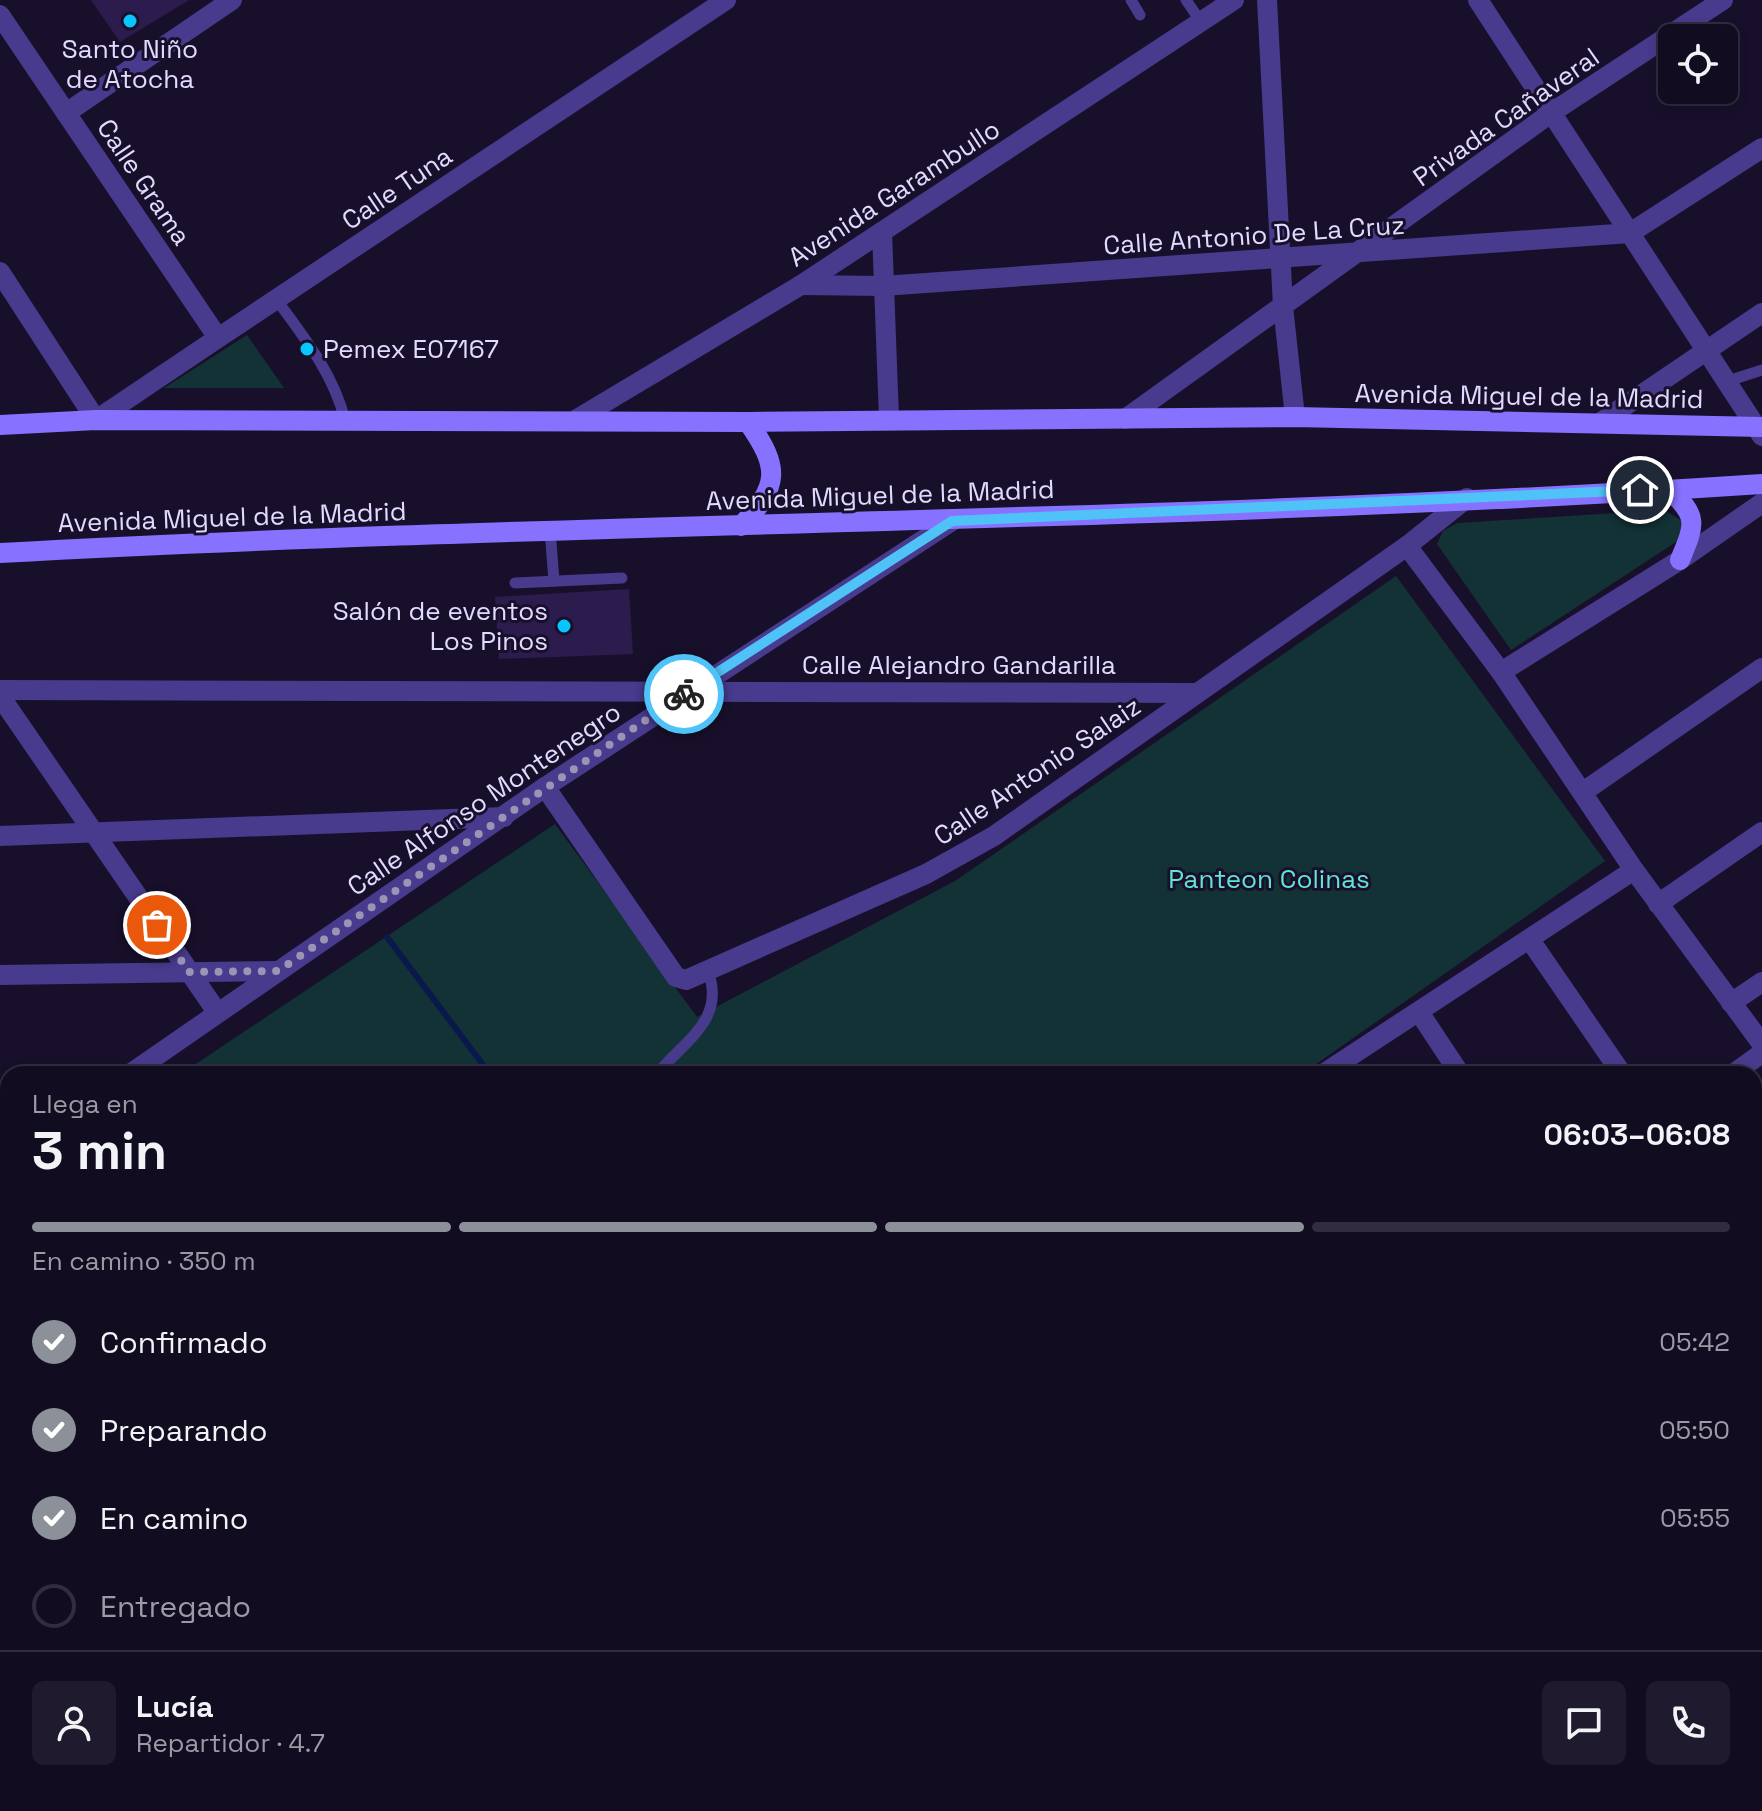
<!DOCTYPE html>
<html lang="es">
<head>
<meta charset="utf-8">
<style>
  body { margin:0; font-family:"Space Grotesk",sans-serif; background:#1f1a2d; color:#f1f3f6; height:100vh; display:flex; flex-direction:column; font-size:30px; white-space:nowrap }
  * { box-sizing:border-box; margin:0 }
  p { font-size:26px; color:#9c9ba5 }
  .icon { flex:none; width:44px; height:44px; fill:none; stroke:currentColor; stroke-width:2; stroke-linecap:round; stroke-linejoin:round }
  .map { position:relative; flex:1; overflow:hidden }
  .details { position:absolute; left:0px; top:1066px; width:1762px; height:746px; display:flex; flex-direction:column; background:#120c20; border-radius:24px 24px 0 0; box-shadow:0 4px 12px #0003,0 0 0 2px #312c3e }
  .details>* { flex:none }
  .buttons { position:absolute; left:1658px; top:24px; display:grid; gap:16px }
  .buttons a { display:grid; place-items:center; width:80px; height:80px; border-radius:12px; background:#120c20; box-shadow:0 4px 12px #0003,0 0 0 2px #312c3e; font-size:40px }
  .pin { position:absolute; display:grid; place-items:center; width:68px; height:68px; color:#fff; margin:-34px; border:4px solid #fff; border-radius:50%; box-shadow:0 2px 8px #0007 }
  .courier { position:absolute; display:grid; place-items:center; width:80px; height:80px; margin:-40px; border:6px solid #4fc3f7; border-radius:50%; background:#fff; color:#222; box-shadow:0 2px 10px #0007 }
  .head em { font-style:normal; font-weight:800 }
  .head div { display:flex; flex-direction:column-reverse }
  .head { display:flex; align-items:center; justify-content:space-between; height:136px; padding:0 32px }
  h1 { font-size:52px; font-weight:800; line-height:60px }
  .bar { display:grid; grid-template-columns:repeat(4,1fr); gap:12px 8px; align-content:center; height:96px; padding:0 32px }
  .bar i { height:10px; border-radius:6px; background:#312c3e }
  .bar .on { background:#8c9099 }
  .bar p { grid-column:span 4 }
  .line { display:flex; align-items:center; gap:20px; padding:0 32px; border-top:2px solid #312c3e }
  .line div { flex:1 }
  .round { display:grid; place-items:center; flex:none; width:84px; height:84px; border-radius:12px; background:#1f1a2d }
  ol { padding:0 32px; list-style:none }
  li { display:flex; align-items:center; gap:24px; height:88px }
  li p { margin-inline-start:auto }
  li .icon { padding:8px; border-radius:50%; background:#8c9099; color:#fff; stroke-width:4 }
  li:last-child { color:#9c9ba5 }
  li i { width:44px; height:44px; border:4px solid #312c3e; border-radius:50% }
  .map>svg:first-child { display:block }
</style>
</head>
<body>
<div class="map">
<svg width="1762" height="1811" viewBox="0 0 1762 1811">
  <rect width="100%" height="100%" fill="#18102b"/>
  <g fill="#133236">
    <path d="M247 335 284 388H164Z"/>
    <path d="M1664 510 1684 522 1682 538 1511 650 1437 544 1443 531 1457 523Z"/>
    <path d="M1396 576 1605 861 1302 1074H181L555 824 697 1017 955 881Z"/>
    <path d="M8 1189V1804H926L922 1811H0V1194Z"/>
  </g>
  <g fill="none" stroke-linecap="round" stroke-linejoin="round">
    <g stroke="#09194b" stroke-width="6">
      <path d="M387 937 490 1074"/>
      <path d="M1754 1480 1762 1475"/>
      <path d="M984 1811 988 1804"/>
    </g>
  </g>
  <g fill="#2c1c4d">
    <path d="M91 0H189L120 42Z"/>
    <path d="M629 589 633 654 499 659 495 597Z"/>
  </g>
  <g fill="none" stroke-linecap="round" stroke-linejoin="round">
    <g stroke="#483a8c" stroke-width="11">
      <path d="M1131 0 1140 15"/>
      <path d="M1186 0 1201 22"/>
      <path d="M276 299C304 337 333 373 345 420"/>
      <path d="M1728 381 1762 370"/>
      <path d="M550 530 554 581"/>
      <path d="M515 583 622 578"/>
      <path d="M657 1074C685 1040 726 1020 708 971"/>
      <path d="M0 1541 8 1540"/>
      <path d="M616 1811 625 1804"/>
    </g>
    <g stroke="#483a8c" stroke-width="20">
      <path d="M1267 0 1283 306 1295 417"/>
      <path d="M1478 0 1762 436"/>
      <path d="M66 113 232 0"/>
      <path d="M882 232 889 418"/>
      <path d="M0 272 96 420"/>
      <path d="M801 285 883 286 1630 233 1762 148"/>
      <path d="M218 338 726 0"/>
      <path d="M577 419 801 285 1234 0"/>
      <path d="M1125 419 1551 113 1723 0"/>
      <path d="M1601 422 1762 313"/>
      <path d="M1407 546 1501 672 1634 870 1762 1044"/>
      <path d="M1501 672 1680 560 1762 503"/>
      <path d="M0 690 1197 693"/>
      <path d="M0 696 217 1012"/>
      <path d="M545 787 676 977 686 980 926 874 994 836 1407 546 1467 498"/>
      <path d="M1583 792 1762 668"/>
      <path d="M0 836 504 817"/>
      <path d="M1658 904 1762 832"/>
      <path d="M1530 940 1622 1074"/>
      <path d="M0 975 278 971"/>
      <path d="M1731 1003 1762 982"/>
      <path d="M1419 1012 1460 1074"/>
      <path d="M130 1074 545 787 952 521"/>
      <path d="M1323 1074 1634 870"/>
      <path d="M1733 1074 1762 1053"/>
      <path d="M0 1115H8"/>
      <path d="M0 1167 8 1161"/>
      <path d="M1754 1275 1762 1287"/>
      <path d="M1754 1417 1762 1410"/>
      <path d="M1754 1534 1762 1528"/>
      <path d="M1754 1696 1762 1713"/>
      <path d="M1077 1804 1081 1811"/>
      <path d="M1527 1804 1530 1811"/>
      <path d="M1704 1804 1707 1811"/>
      <path d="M1018 1811 1023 1804"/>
      <path d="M1328 1811 1342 1804"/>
    </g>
    <path stroke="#483a8c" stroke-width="20" d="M0 15 218 338 96 420"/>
    <g stroke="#8772ff" stroke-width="20">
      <path d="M0 425 96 420 748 422 1295 417 1762 427"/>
      <path d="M1668 489C1699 516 1695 524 1680 560"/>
      <path d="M741 526C780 485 780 468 748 422"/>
      <path d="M0 553C587 521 1175 523 1762 484"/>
    </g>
  </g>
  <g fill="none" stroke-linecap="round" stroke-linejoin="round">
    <path stroke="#9c94b5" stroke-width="8" stroke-dasharray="0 14.4" d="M157 925 189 972 278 971 684 694"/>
    <path stroke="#4fc3f7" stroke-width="10" d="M684 694 952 521 1640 490"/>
  </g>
  <g fill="#07c6ff" stroke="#18102b" stroke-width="3">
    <circle cx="130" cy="21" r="8"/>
    <circle cx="307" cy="349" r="8"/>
    <circle cx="564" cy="626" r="8"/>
  </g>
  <g text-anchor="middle" stroke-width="6" stroke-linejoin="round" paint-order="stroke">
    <g font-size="26" fill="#e3dbff" stroke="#18102b">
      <text x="130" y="58">Santo Niño<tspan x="130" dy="30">de Atocha</tspan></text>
      <text x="323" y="358" text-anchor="start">Pemex E07167</text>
      <text x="548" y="620" text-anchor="end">Salón de eventos<tspan x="548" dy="30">Los Pinos</tspan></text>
    </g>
    <g font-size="26" fill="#e3dbff" stroke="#18102b">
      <text transform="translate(1506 117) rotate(-35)" y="9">Privada Cañaveral</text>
      <text transform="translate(144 182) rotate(56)" y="9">Calle Grama</text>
      <text transform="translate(397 188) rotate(-34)" y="9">Calle Tuna</text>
      <text transform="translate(894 193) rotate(-33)" y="9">Avenida Garambullo</text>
      <text transform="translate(1254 235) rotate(-4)" y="9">Calle Antonio De La Cruz</text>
      <text transform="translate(1529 396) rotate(1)" y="9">Avenida Miguel de la Madrid</text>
      <text transform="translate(880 495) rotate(-2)" y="9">Avenida Miguel de la Madrid</text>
      <text transform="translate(232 517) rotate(-2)" y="9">Avenida Miguel de la Madrid</text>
      <text x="959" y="674">Calle Alejandro Gandarilla</text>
      <text transform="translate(1037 771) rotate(-34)" y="9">Calle Antonio Salaiz</text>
      <text transform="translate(484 799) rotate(-34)" y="9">Calle Alfonso Montenegro</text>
    </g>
    <g font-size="26" fill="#61e4d5" stroke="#18102b">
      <text x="1269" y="888">Panteon Colinas</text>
    </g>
  </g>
</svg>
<div class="buttons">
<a><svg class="icon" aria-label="locate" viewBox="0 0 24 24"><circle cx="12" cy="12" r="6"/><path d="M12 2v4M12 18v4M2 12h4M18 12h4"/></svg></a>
</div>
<div class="pin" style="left:157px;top:925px;background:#ea580c"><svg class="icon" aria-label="bag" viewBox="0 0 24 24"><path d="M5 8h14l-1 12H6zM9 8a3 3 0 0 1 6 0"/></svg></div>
<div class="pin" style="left:1640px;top:490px;background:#1f2937"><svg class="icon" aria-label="home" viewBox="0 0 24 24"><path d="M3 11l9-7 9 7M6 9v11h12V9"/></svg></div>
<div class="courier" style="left:684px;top:694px"><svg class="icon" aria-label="bike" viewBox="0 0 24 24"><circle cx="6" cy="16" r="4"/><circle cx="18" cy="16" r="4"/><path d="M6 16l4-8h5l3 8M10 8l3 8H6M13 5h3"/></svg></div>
<section class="details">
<div class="head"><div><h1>3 min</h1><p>Llega en</p></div><em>06:03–06:08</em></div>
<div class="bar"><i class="on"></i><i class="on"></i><i class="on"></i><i></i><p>En camino · 350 m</p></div>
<ol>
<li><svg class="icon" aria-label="check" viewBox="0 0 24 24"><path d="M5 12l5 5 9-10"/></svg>Confirmado<p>05:42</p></li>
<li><svg class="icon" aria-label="check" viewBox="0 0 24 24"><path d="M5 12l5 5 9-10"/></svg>Preparando<p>05:50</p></li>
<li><svg class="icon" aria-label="check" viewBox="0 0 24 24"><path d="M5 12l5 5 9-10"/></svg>En camino<p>05:55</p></li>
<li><i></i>Entregado</li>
</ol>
<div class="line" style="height:144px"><a class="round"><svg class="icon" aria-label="person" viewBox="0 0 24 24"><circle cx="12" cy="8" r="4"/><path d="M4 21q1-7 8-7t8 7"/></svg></a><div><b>Lucía</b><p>Repartidor · 4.7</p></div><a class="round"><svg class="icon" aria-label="chat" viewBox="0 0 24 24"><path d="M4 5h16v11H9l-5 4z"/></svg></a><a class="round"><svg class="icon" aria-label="phone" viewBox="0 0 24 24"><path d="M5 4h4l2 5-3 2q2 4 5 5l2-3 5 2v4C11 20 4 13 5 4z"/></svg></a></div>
</section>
</div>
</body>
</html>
